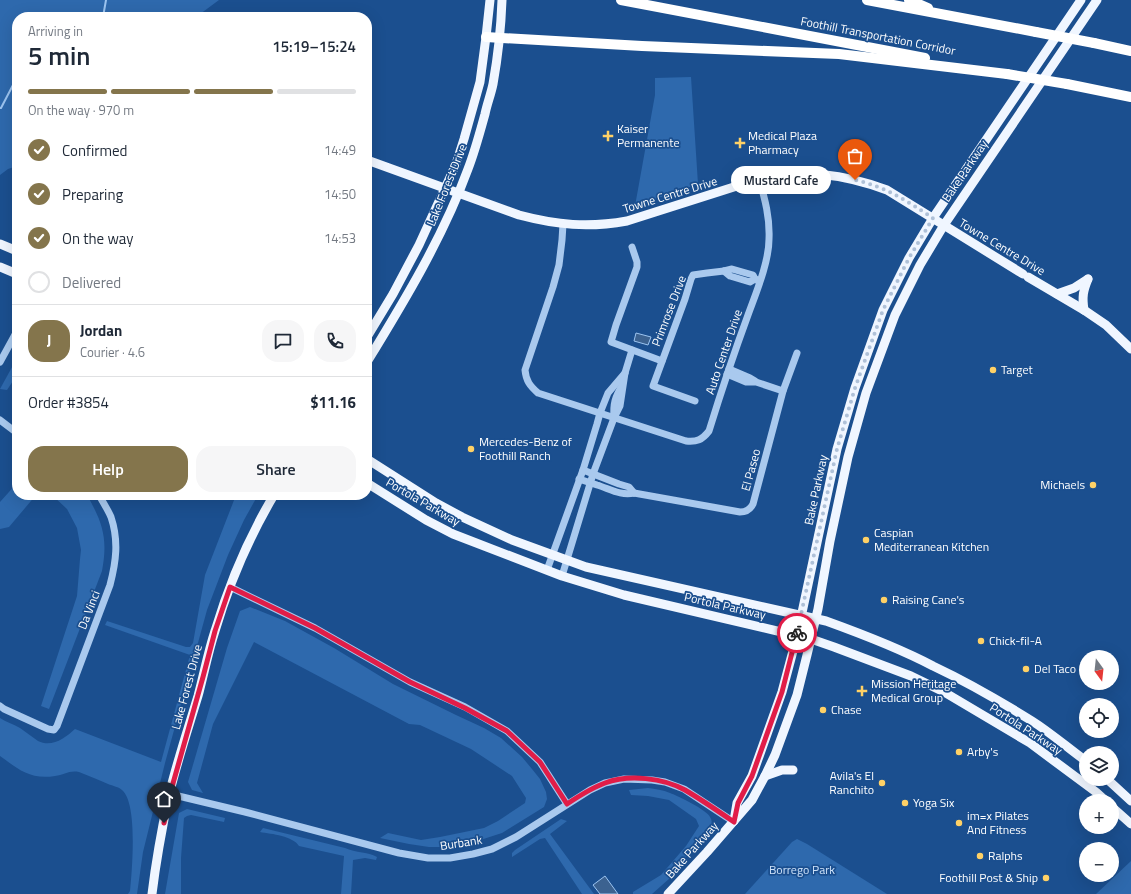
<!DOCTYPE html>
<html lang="en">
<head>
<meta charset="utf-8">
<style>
  body { margin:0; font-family:"Titillium Web",sans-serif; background:#f6f6f7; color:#1f2937; height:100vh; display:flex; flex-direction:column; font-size:15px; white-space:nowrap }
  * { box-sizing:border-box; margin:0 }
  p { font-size:13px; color:#747a83 }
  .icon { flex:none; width:22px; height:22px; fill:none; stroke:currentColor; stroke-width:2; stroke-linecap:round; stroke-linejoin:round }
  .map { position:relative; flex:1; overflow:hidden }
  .sheet { position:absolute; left:12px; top:12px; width:360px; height:488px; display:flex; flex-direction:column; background:#fff; border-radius:16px; box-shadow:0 4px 16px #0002 }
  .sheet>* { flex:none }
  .needle { width:26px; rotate:165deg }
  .buttons { position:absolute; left:1079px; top:650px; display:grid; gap:8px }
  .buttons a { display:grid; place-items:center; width:40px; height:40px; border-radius:50%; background:#fff; box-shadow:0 4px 16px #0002; font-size:20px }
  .pin { position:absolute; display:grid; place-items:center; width:34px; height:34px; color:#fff; margin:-41px -17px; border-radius:50% 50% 50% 0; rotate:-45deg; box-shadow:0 0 4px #0007 }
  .pin .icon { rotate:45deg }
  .courier { position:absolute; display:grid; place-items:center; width:40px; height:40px; margin:-20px; border:3px solid #e11d48; border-radius:50%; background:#fff; color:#222; box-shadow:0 1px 5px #0007 }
  .bubble { position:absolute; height:28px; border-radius:14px; background:#fff; box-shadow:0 4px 16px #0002; font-size:13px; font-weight:600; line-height:28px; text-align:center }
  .head em { font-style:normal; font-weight:600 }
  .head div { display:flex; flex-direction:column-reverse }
  .head { display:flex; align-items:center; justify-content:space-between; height:68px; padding:0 16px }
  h1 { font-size:26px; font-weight:600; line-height:30px }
  .bar { display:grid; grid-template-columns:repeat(4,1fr); gap:6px 4px; align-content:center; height:48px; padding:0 16px }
  .bar i { height:5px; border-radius:3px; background:#e0e1e3 }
  .bar .selected { background:#84754c }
  .bar p { grid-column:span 4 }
  .line { display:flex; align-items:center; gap:10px; padding:0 16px; border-top:1px solid #e0e1e3 }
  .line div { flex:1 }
  .round { display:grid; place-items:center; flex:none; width:42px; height:42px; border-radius:16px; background:#f6f6f7 }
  ol { padding:0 16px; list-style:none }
  li { display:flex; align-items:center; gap:12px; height:44px }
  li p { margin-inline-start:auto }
  li .icon { padding:4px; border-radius:50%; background:#84754c; color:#fff; stroke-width:4 }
  li:last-child { color:#747a83 }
  li i { width:22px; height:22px; border:2px solid #e0e1e3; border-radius:50% }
  .button { display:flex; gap:8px; margin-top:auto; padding:8px 16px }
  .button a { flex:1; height:46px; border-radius:16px; background:#84754c; color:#fff; font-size:16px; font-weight:600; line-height:46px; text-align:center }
  .button a+a { background:#f6f6f7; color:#1f2937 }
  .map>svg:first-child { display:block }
</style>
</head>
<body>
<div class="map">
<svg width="1131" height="894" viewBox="0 0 1131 894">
  <rect width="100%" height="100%" fill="#1b4f8f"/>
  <g fill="#2e69ad">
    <path d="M0 0H219L196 17H17V166L8 169 0 175Z"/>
    <path d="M691 77 698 184 635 206 655 95V78Z"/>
    <path d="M17 358V375L7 390 0 389Z"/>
    <path d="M17 483V495H36L9 527 0 529V502Z"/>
    <path d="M52 495H87C103 523 108 539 102 571L49 709 41 706 77 596 80 559 81 550 77 528 67 509Z"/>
    <path d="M236 495H258L244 520 228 555 207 610 165 763 143 852 137 894H128L130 891C132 871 138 803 122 790 119 787 113 786 108 784 99 780 89 776 79 772 69 770 64 775 55 776 30 780 18 769 0 756V718C6 722 13 724 20 728 26 732 32 737 38 741 52 748 65 738 75 729L161 762 190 655 105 625 107 621 186 647H190L193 643 205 575Z"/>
    <path d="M250 607 285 621 334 648 393 684 456 715 484 728 501 738 522 757 532 769 540 779 546 792 547 799 544 807 502 833 471 843 450 847H429L409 844 380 838 388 833 421 840 440 837 484 828 498 821 525 803 526 798 512 776 471 749 420 725 409 724 254 642 213 724 197 783 203 793 192 790 188 782 227 648 240 611Z"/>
    <path d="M648 788C655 789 663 790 670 793 678 796 707 810 710 817 712 820 712 823 711 826L670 878 652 894H633V892L661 875 686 846 699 826 696 819 669 800 648 796 631 795 629 790Z"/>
    <path d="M187 809 225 818 224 822 191 815 187 816 184 818 181 858V894H165L179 813Z"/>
    <path d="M561 819 567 821 550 834 594 894H582L545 838 540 839 512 857V853L515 850Z"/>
    <path d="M263 828 345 848C355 853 370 852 377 857L376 860 365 858 353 860 351 894H341L344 856 299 846C293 836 272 834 260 832Z"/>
    <path d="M797 839 807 844 887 894H745L792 842Z"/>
    <path d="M1131 861V894H1096Z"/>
  </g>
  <g fill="#3c6290" stroke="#9cc4f0">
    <path d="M636 333 651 337 648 345 634 341Z"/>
    <path d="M605 876 618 894H600L593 885Z"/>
  </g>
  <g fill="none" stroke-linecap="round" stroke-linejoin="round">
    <g stroke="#9cc4f0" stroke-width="2">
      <path d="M103 17 106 0"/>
      <path d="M0 108H1L13 85 17 81"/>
    </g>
    <g stroke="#a9c9ee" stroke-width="7">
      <path d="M563 224 562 240 559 265 553 287 525 370C526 381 530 386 538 393L686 441C697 442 702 440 709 431 721 392 734 353 748 315 756 293 769 262 769 239 770 218 765 199 759 179"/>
      <path d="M632 247 637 262V267L616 325 611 342 662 361"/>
      <path d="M724 271 730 276 750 282 755 279 759 281"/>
      <path d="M0 362 17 331"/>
      <path d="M729 369 750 378 755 381"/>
      <path d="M727 374 746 382H756L783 391"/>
      <path d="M695 401 653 386 685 299 691 279 693 275 707 273 724 271 732 269 753 275 755 279"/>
      <path d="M614 418C613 404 615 397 622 386"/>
      <path d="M0 420 17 433"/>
      <path d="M583 470 619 484 629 487 634 493"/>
      <path d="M579 479C585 481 591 483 597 485 610 489 621 496 634 493L740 512C746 512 750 510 753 504L783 391 797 353"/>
      <path d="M547 570 583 470 597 424 600 413 608 393 625 373"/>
      <path d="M562 576 593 474 614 418 620 406 625 373 632 350"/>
      <path d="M230 587 315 628 410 682 465 707 507 731 540 762 567 804"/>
      <path d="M0 706 4 709 48 729 54 730 57 726 110 585C116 562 119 541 111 517 108 510 103 502 99 495"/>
      <path d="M170 794 245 812 399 853 428 858H450L473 854 492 849 516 837 590 790 605 783 624 779 652 780 665 782 684 789 734 822"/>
    </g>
    <g stroke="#f0f6ff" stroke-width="9">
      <path d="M367 160 519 215C557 225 588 228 627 221L759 179C807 170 841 173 887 190L1023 274"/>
      <path d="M0 244 17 251"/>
      <path d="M0 267 17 274"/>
      <path d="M1028 277 1084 310 1106 325 1131 349"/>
      <path d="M1057 294 1074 288 1088 279"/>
      <path d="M1084 310C1082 297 1083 291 1088 279"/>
      <path d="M367 337 393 294 419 245 456 164 464 139 480 82 486 37 490 0"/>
      <path d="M367 362C405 300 443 237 468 169 475 151 480 132 485 114 487 104 491 94 493 84 498 56 501 28 502 0"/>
      <path d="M367 459 436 503 462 517 512 540 586 567 826 621C862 634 899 648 933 666 967 682 1000 701 1032 721 1051 733 1068 748 1086 761"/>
      <path d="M367 483 426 520 453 534 562 576 624 595 811 639 834 647 911 676 944 692 1030 743 1096 792 1106 801"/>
      <path d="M765 776 782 770H793"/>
      <path d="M1107 779 1131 801"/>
      <path d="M1112 807 1131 824"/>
      <path d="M734 821 737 803 752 776 782 692 797 636 837 449 855 388 883 310 909 258 933 218 1081 0"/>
      <path d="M152 894C156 861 162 828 169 795 177 762 188 729 198 696 204 674 208 652 215 631 229 584 249 537 274 495"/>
      <path d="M668 894 707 852 752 800 765 776 775 755 797 695 807 655 818 609 830 541 848 457 866 393 895 315 920 265 944 225 1097 0"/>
    </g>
    <g stroke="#fff" stroke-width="10">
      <path d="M621 0 925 58"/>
      <path d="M867 0 1036 32"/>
      <path d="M909 0 928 8"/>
      <path d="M486 37 642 46 839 54 1007 74"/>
      <path d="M1094 43 1131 51"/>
      <path d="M1067 84 1131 97"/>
    </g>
    <g stroke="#fff" stroke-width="10">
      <path d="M1036 32 1094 43"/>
      <path d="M1007 74 1067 84"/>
    </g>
  </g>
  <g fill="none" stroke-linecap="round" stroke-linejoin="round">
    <path stroke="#afc1d8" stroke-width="4" stroke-dasharray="0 7.2" d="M797 633 837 449 855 388 883 310 909 258 933 218C907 201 886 187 855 180"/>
    <path stroke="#e11d48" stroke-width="5" d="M164 823 170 794 203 677 215 631 230 587 315 628 410 682 465 708 507 731 540 762 567 804C579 796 591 788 605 783 629 774 663 778 685 790 702 800 718 811 734 822L738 803 752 776 782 692 797 633"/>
  </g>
  <g fill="#ffd166" stroke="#1b4f8f" stroke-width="1.5">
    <path d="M606 130h4v4h4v4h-4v4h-4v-4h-4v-4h4z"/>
    <path d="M738 137h4v4h4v4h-4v4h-4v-4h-4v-4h4z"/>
    <circle cx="993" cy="370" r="4"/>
    <circle cx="471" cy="449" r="4"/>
    <circle cx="1093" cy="485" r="4"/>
    <circle cx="866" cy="540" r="4"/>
    <circle cx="884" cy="600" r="4"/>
    <circle cx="981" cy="641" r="4"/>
    <circle cx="1026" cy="669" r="4"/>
    <path d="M860 685h4v4h4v4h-4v4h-4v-4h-4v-4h4z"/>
    <circle cx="823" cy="710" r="4"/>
    <circle cx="959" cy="752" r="4"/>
    <circle cx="882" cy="783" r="4"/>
    <circle cx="905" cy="803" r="4"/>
    <circle cx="959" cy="823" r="4"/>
    <circle cx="980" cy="856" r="4"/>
    <circle cx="1046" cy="878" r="4"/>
  </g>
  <g text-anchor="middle" stroke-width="3.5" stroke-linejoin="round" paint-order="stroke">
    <g font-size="12" fill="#fff" stroke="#1b4f8f">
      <text transform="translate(878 36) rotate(11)" y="4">Foothill Transportation Corridor</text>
      <text transform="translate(965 171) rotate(-56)" y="4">Bake Parkway</text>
      <text transform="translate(447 185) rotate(-68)" y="4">Lake Forest Drive</text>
      <text transform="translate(670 195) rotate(-17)" y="4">Towne Centre Drive</text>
      <text transform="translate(1002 247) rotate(31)" y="4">Towne Centre Drive</text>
      <text transform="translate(669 311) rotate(-69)" y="4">Primrose Drive</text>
      <text transform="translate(724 352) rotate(-71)" y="4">Auto Center Drive</text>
      <text transform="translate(751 470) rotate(-75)" y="4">El Paseo</text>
      <text transform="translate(816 490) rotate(-78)" y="4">Bake Parkway</text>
      <text transform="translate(423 502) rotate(30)" y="4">Portola Parkway</text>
      <text transform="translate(725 606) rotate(13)" y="4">Portola Parkway</text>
      <text transform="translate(89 610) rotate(-69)" y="4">Da Vinci</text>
      <text transform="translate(187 687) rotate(-75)" y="4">Lake Forest Drive</text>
      <text transform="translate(1026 729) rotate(33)" y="4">Portola Parkway</text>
      <text transform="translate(461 843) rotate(-9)" y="4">Burbank</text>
      <text transform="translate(692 850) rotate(-48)" y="4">Bake Parkway</text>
    </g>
    <g font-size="12" fill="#fff" stroke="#1b4f8f" text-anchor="start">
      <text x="617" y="133">Kaiser<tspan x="617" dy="14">Permanente</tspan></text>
      <text x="748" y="140">Medical Plaza<tspan x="748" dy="14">Pharmacy</tspan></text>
      <text x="1001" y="374">Target</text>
      <text x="479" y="446">Mercedes-Benz of<tspan x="479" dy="14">Foothill Ranch</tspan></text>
      <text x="1085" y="489" text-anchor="end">Michaels</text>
      <text x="874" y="537">Caspian<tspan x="874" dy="14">Mediterranean Kitchen</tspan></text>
      <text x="892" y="604">Raising Cane's</text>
      <text x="989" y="645">Chick-fil-A</text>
      <text x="1034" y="673">Del Taco</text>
      <text x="871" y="688">Mission Heritage<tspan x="871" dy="14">Medical Group</tspan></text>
      <text x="831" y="714">Chase</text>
      <text x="967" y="756">Arby's</text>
      <text x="874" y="780" text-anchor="end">Avila's El<tspan x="874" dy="14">Ranchito</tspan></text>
      <text x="913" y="807">Yoga Six</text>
      <text x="967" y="820">im=x Pilates<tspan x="967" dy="14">And Fitness</tspan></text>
      <text x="988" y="860">Ralphs</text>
      <text x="1038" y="882" text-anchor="end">Foothill Post &amp; Ship</text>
    </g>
    <g font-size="12" fill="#cfe3fa" stroke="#1b4f8f">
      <text x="802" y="874">Borrego Park</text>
    </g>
  </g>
</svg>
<div class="buttons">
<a><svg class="needle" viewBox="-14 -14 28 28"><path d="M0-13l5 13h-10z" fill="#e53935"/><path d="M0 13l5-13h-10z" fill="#747a83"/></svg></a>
<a><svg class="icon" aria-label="locate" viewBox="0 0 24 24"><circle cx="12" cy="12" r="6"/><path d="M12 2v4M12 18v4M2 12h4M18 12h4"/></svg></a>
<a><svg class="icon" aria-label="layers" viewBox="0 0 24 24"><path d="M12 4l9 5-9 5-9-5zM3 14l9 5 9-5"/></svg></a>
<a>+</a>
<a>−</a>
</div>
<div class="pin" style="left:855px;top:180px;background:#ea580c"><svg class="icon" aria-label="bag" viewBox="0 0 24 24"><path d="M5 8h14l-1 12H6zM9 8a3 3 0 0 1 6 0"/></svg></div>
<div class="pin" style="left:164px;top:823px;background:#1f2937"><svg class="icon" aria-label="home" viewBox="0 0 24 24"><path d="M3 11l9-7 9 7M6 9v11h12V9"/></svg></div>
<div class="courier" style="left:797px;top:633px"><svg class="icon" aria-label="bike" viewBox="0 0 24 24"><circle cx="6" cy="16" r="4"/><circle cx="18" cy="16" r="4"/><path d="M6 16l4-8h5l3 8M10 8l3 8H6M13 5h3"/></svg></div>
<div class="bubble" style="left:731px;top:166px;width:100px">Mustard Cafe</div>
<section class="sheet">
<div class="head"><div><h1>5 min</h1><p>Arriving in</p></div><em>15:19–15:24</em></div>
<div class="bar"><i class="selected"></i><i class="selected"></i><i class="selected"></i><i></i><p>On the way · 970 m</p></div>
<ol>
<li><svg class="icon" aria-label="check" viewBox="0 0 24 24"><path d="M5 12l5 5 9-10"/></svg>Confirmed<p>14:49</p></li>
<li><svg class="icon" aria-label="check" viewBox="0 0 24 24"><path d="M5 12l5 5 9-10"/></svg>Preparing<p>14:50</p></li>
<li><svg class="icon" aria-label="check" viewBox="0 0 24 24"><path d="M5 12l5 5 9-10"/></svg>On the way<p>14:53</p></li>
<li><i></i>Delivered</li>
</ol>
<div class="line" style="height:72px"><b class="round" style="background:#84754c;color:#fff">J</b><div><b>Jordan</b><p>Courier · 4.6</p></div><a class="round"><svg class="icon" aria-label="chat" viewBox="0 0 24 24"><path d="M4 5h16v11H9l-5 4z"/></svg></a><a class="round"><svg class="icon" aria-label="phone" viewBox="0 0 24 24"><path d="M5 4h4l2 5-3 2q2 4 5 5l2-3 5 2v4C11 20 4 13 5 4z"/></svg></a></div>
<div class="line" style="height:52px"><div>Order #3854</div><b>$11.16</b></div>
<div class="button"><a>Help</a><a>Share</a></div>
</section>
</div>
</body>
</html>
